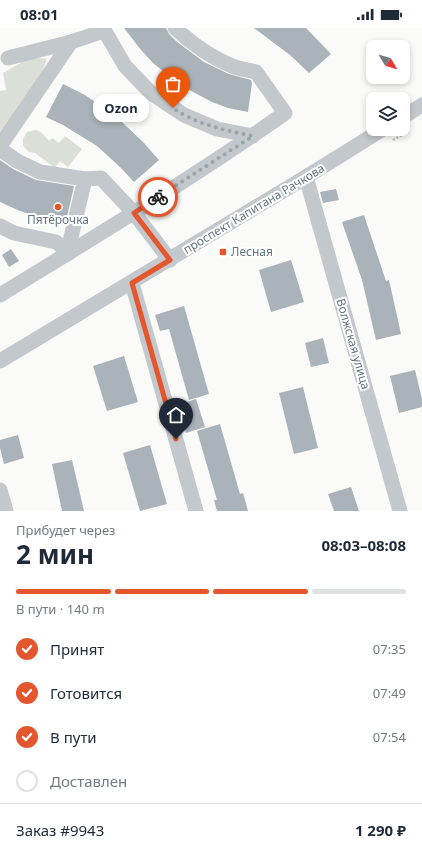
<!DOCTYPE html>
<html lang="ru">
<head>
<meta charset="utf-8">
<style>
  body { margin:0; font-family:"Noto Sans",sans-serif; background:#f2f2f3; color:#1f2937; height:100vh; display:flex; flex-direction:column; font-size:15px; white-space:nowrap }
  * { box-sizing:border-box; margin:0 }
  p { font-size:13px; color:#747a83 }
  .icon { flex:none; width:22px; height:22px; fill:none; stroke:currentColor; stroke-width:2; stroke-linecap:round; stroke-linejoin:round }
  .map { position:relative; height:483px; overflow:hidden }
  .drawer { display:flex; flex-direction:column; background:#fff; flex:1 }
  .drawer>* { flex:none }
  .needle { width:26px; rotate:128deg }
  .buttons { position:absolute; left:366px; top:12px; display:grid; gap:8px }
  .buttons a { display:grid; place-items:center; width:44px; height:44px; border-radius:8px; background:#fff; box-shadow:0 2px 6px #0003; font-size:20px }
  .pin { position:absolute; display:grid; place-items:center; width:34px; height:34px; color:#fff; margin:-41px -17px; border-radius:50% 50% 50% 0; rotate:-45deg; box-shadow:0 0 4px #0007 }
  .pin .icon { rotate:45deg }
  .courier { position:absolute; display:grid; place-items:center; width:40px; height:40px; margin:-20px; border:3px solid #e4572e; border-radius:50%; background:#fff; color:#222; box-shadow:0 1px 5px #0007 }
  .bubble { position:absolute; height:28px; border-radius:12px; background:#fff; box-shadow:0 2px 6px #0003; font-size:13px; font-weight:700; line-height:28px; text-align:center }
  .head em { font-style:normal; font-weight:700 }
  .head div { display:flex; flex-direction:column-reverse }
  .head { display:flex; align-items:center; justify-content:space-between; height:68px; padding:0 16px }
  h1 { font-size:26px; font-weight:700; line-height:30px }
  .bar { display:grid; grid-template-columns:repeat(4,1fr); gap:6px 4px; align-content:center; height:48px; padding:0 16px }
  .bar i { height:5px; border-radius:3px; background:#e0e1e3 }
  .bar .active { background:#e4572e }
  .bar p { grid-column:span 4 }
  .line { display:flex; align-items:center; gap:10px; padding:0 16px; border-top:1px solid #e0e1e3 }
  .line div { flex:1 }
  ol { padding:0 16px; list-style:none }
  li { display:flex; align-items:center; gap:12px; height:44px }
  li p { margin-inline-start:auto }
  li .icon { padding:4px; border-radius:50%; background:#e4572e; color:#fff; stroke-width:4 }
  li:last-child { color:#747a83 }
  li i { width:22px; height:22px; border:2px solid #e0e1e3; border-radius:50% }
  .status { display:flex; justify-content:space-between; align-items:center; height:28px; padding:0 20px; background:#fff; direction:ltr }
  .status svg { height:11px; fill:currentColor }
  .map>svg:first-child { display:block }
</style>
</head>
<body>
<div class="status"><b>08:01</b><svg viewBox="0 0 49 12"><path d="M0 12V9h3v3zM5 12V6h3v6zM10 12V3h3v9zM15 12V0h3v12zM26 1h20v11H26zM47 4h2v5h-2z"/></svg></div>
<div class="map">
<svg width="422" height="483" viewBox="0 0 422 483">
  <rect width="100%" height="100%" fill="#fafaf8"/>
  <g fill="#dadfd7">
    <path d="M31 29 47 31 37 56 0 107V63L6 62 3 45Z"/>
    <path d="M36 102 41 104 49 113 52 110 59 115 65 108 82 121 68 139 60 133 55 140 35 125 29 124 25 120 23 117V111L27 104Z"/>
  </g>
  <g fill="#aab3b9">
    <path d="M124 0H166L169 6 176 13 204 34 229 46 251 52 252 55 248 84 228 80 212 74 180 57 153 35 141 22Z"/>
    <path d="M254 0H306L331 26 309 45 290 27Z"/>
    <path d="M63 56 85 67 104 80 123 95 143 114 159 132 134 154 120 139 97 118 63 97 46 89Z"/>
    <path d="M0 132 13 141 36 152 74 158 66 193 42 190 20 183 0 174Z"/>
    <path d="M336 161 339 172 323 175 320 164Z"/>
    <path d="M364 187 386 253 389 252 401 306 376 312 362 252 342 194Z"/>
    <path d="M11 221 19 233 9 239 2 227Z"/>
    <path d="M291 232 304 274 271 284 259 242Z"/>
    <path d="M184 278 209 366 189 372 169 301 160 303 155 287Z"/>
    <path d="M323 310 329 335 311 339 305 315Z"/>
    <path d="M124 328 138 374 107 383 93 338Z"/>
    <path d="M415 342 422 371V379L399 385 390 348Z"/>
    <path d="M303 359 318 420 294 426 279 365Z"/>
    <path d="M196 371 205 399 186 405 177 377Z"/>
    <path d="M220 396 240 466 243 465 248 483H217L214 472H217L197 403Z"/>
    <path d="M18 407 24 430 4 436 0 420V412Z"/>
    <path d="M150 417 167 476 140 483 123 425Z"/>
    <path d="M72 432 84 483H62L52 436Z"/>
    <path d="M351 459 359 483H334L328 466Z"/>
  </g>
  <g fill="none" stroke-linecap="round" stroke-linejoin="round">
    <path stroke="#bbbfc2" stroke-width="2.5" stroke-dasharray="2 2" stroke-linecap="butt" d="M393 112 408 104"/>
    <g stroke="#c3c8cc" stroke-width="15">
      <path d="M103 0 125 38 151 65 184 87 217 101 253 108"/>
      <path d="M8 30 71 14"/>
      <path d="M403 89 422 77"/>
      <path d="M0 118 71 14 104 3"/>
      <path d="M0 121 17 133 40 144 85 151 101 150 134 185 170 232"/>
      <path d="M306 149 400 483"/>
      <path d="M0 198 14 205 56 214 61 218 67 226"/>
      <path d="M67 226 85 151"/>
      <path d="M132 255 196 483"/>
      <path d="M0 267C96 208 193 150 285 85L256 44C248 42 239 41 232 38 210 29 192 16 175 0"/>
      <path d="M0 333 306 149 383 101"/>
      <path d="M0 462 6 483"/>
    </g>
  </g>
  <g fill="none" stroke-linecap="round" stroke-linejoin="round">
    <path stroke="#99a4ac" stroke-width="4" stroke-dasharray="0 7.2" d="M158 169 253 108C224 102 198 97 173 80"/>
    <path stroke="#e4572e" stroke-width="5" d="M158 169 134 185 170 232 132 255 176 411"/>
  </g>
  <g fill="#e4572e" stroke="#fff" stroke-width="1.5">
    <circle cx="58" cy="179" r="4"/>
    <rect x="219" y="220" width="8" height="8" rx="2"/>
  </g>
  <g text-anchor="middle" stroke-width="4" stroke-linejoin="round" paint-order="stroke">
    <g font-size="12" fill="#657683" stroke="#fff">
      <text transform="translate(254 181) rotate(-31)" y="4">проспект Капитана Рачкова</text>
      <text transform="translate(353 316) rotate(74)" y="4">Волжская улица</text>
    </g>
    <g font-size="12" fill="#657683" stroke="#fff">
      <text x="58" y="196">Пятёрочка</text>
      <text x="231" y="228" text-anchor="start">Лесная</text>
    </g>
  </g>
</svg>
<div class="buttons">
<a><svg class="needle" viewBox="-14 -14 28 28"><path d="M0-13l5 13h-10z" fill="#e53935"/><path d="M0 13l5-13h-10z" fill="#747a83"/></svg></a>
<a><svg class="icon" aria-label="layers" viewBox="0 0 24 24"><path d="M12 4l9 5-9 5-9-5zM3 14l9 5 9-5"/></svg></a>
</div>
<div class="pin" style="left:173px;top:80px;background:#ea580c"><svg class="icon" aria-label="bag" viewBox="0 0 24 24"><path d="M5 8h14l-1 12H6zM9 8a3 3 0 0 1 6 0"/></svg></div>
<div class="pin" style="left:176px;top:411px;background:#1f2937"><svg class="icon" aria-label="home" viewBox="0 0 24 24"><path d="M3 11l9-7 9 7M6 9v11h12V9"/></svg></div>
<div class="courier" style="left:158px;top:169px"><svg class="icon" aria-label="bike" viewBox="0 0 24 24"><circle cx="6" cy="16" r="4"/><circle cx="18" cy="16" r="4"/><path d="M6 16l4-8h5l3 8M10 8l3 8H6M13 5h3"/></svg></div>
<div class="bubble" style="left:93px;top:66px;width:56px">Ozon</div>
</div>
<section class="drawer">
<div class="head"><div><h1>2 мин</h1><p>Прибудет через</p></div><em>08:03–08:08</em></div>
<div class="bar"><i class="active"></i><i class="active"></i><i class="active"></i><i></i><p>В пути · 140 m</p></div>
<ol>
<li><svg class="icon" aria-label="check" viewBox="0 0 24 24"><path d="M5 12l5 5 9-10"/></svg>Принят<p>07:35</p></li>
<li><svg class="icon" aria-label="check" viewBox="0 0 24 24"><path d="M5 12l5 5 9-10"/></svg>Готовится<p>07:49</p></li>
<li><svg class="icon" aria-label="check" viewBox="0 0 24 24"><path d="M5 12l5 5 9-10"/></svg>В пути<p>07:54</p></li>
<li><i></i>Доставлен</li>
</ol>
<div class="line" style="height:52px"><div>Заказ #9943</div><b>1 290 ₽</b></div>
</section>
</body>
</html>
